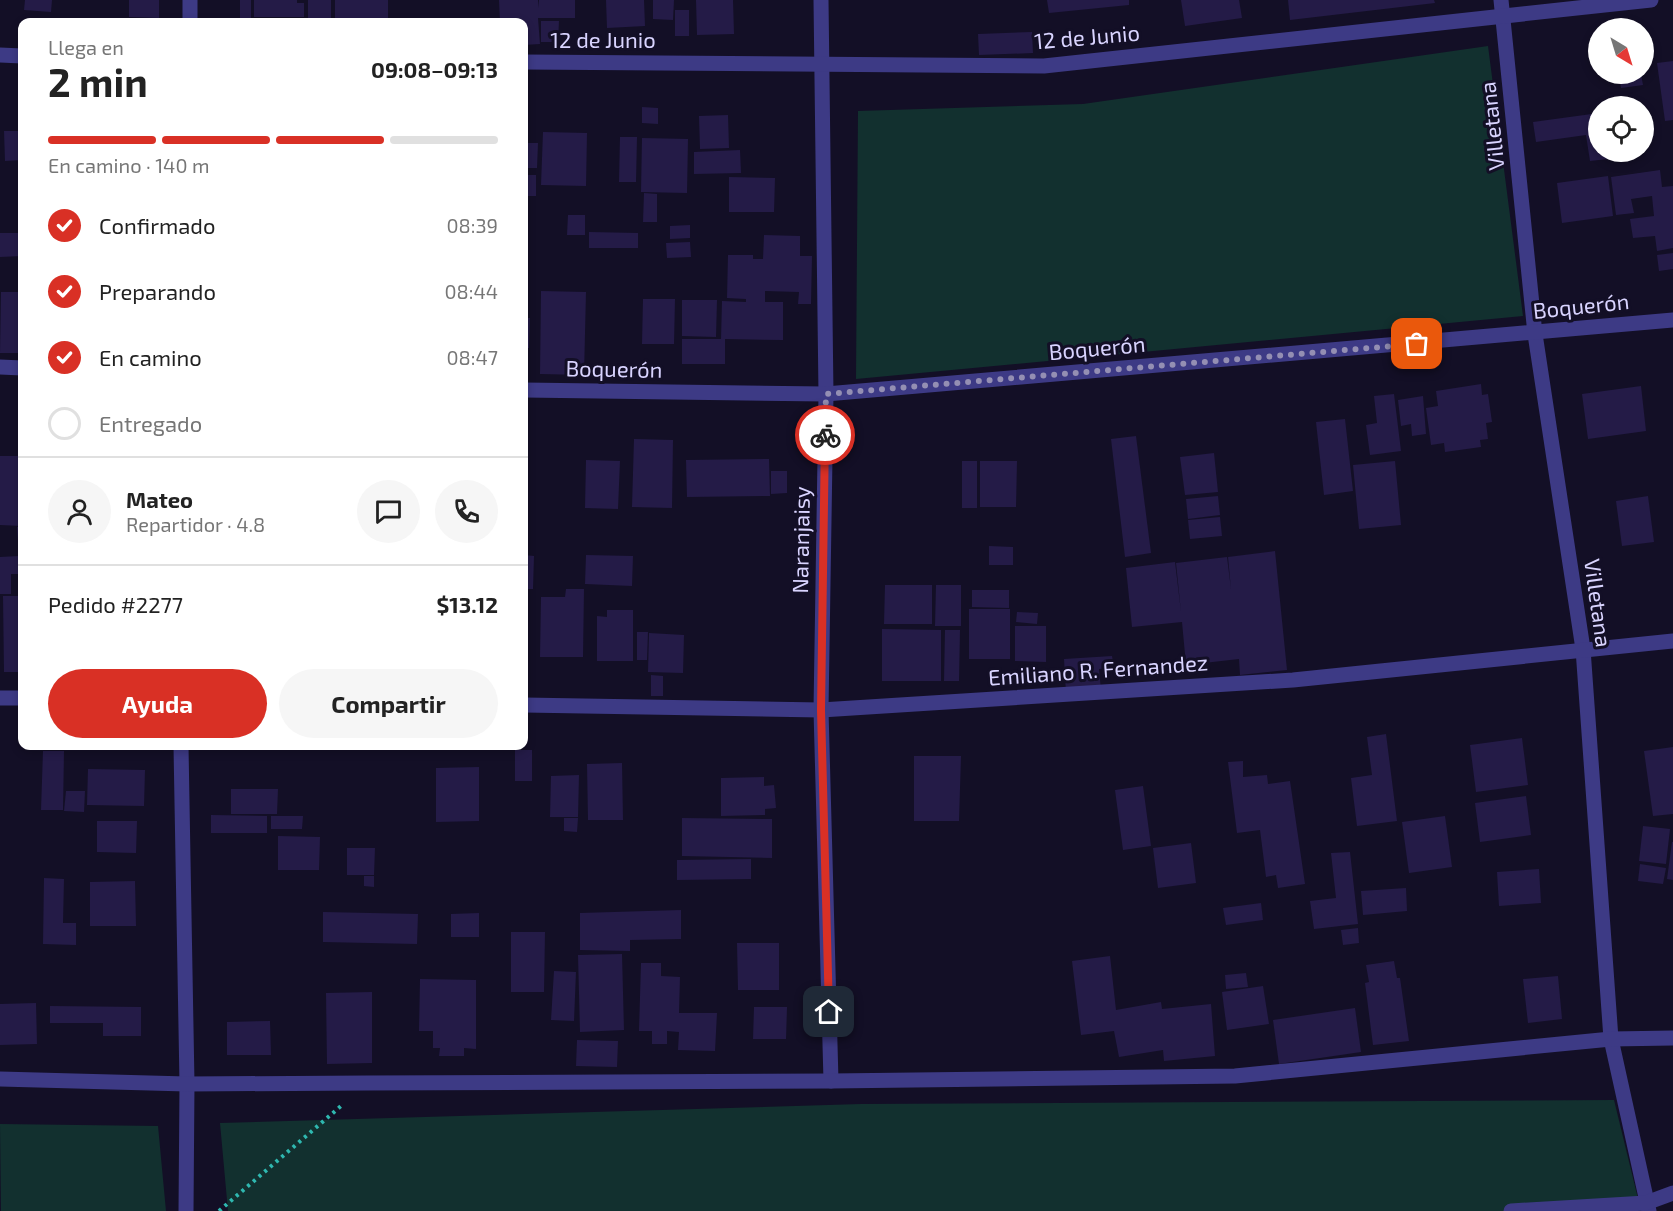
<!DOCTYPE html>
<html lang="es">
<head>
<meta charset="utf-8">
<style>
  body { margin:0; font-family:"Exo 2",sans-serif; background:#f6f6f6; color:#222; height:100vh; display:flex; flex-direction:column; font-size:22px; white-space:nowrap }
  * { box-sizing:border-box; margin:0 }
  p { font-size:20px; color:#767676 }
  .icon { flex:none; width:33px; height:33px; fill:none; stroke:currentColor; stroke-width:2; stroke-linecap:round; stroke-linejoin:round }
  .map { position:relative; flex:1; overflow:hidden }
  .side { position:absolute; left:18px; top:18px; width:510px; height:732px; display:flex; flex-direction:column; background:#fff; border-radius:12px; box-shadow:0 3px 9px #0003 }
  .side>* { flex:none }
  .needle { width:39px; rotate:142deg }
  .fabs { position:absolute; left:1588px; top:18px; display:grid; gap:12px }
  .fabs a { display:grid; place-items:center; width:66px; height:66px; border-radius:50%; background:#fff; box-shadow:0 3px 9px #0003; font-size:30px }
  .pin { position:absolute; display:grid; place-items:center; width:51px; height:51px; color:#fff; margin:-26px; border-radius:12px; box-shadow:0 3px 9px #0006 }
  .courier { position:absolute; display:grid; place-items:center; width:60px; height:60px; margin:-30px; border:4px solid #d93025; border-radius:50%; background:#fff; color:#222; box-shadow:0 2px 8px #0007 }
  .head em { font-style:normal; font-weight:700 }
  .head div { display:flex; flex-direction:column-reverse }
  .head { display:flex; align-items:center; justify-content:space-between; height:102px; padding:0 30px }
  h1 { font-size:39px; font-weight:700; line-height:45px }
  .bar { display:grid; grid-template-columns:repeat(4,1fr); gap:9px 6px; align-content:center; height:72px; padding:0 30px }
  .bar i { height:8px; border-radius:4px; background:#e0e0e0 }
  .bar .active { background:#d93025 }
  .bar p { grid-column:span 4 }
  .line { display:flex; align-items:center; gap:15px; padding:0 30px; border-top:2px solid #e0e0e0 }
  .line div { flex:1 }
  .round { display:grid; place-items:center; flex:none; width:63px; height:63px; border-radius:32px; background:#f6f6f6 }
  ol { padding:0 30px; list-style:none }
  li { display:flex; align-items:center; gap:18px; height:66px }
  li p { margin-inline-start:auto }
  li .icon { padding:6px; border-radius:50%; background:#d93025; color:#fff; stroke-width:4 }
  li:last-child { color:#767676 }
  li i { width:33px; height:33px; border:3px solid #e0e0e0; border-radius:50% }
  .cta { display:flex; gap:12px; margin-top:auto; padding:12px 30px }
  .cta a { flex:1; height:69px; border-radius:36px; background:#d93025; color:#fff; font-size:24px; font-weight:700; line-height:69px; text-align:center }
  .cta a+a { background:#f6f6f6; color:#222 }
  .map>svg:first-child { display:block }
</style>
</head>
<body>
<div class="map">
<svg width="1673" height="1211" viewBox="0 0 1673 1211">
  <rect width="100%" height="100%" fill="#130f26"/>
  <g fill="#12302f">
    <path d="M1488 46 1523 316 856 379 858 111 1083 104Z"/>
    <path d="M1614 1100 1641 1211H228L220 1123 861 1104Z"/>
    <path d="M0 1124 158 1126 166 1211H1Z"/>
  </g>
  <g fill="#241b47">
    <path d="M25 0H52L51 12 24 10Z"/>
    <path d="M129 0H159V18L129 17Z"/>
    <rect x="240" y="0" width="11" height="22"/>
    <path d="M254 0H297V3H304V17H254Z"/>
    <rect x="308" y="0" width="23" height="22"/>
    <rect x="335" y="0" width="53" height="22"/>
    <path d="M499 0H538V8L539 0H575V18H538L540 44 524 45V22H500Z"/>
    <path d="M606 0H644L645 26 607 28Z"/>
    <path d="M653 0H674L673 20 653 19Z"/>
    <path d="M696 0H733L734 34 697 35Z"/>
    <path d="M1047 0H1129V5L1049 13Z"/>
    <path d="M1181 0H1239L1242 18 1185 26Z"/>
    <path d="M1288 0H1434L1435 3 1290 20Z"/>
    <rect x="675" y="10" width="14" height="26"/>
    <rect x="274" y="18" width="30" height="4"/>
    <path d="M541 21H559L558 42H541Z"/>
    <path d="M1032 32 1033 53 979 55 978 34Z"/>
    <path d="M1673 61V120L1665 121 1657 63Z"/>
    <path d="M1619 74H1641L1643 85 1621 88Z"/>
    <path d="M642 107 658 108V124L642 123Z"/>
    <path d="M1599 113V152H1607L1608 159 1590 161 1586 135 1536 142 1533 122Z"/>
    <path d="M728 115 729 148 700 149 699 116Z"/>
    <path d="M4 131H22V160L5 161Z"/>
    <path d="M543 132 587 133 586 186 541 185Z"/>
    <path d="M620 137H637L636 182H619Z"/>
    <path d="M642 138 688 139 687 193 641 192Z"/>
    <path d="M524 143H538L537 168H524Z"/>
    <path d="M740 150 741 173 694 174V152Z"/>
    <path d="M1660 170 1662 187 1673 186V248L1657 251 1655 236 1633 238 1630 219 1654 216 1652 196 1631 199 1634 213 1616 215 1611 177Z"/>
    <rect x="524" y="175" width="12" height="21"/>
    <path d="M1608 176 1613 216 1562 223 1557 183Z"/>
    <path d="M729 177 775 178 774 212H729Z"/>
    <path d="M644 193 657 194V222H643Z"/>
    <path d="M568 215H585V235H567Z"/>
    <path d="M690 225V238L670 239V226Z"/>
    <path d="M589 232 638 233V248H589Z"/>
    <path d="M0 233H22V256L0 257Z"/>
    <path d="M764 235 800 236V256H812L811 304H798L799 292 765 291V302H783V340L725 339V364H682V339H721L722 301 746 302V299L727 298 728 255H753V259H763Z"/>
    <path d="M690 242 691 257 667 258 666 243Z"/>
    <path d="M1673 253V269L1659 271 1657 255Z"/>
    <path d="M541 291 586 292 584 375 540 374Z"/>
    <path d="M1 292H22V353H0Z"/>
    <path d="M643 299H675L674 344H642Z"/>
    <path d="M682 300H717L716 337 682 336Z"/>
    <path d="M524 318H530L529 348H524Z"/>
    <path d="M1481 384 1482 395 1488 394 1492 422 1486 423 1488 439 1480 440 1481 447 1445 452 1444 443 1431 445 1426 408 1438 406 1436 391Z"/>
    <path d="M1641 386 1646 431 1588 439 1582 394Z"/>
    <path d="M1394 394 1401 451 1370 455 1366 425 1377 423 1374 396Z"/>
    <path d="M1423 396 1426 434 1412 436 1411 424 1401 426 1398 400Z"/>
    <path d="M1345 419 1353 491 1324 495 1316 422Z"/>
    <path d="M1136 436 1151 553 1125 557 1111 439Z"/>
    <path d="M634 439 673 440 672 508 632 507Z"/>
    <path d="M19 445H22V526L0 525V456H19Z"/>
    <path d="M1214 453 1218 492 1185 495 1180 457Z"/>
    <path d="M769 459 770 496 687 497 686 460Z"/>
    <path d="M586 460 620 461 618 509 585 508Z"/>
    <rect x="962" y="461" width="15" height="47"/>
    <path d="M980 461H1017L1016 507H980Z"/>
    <path d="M1395 461 1401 525 1359 529 1353 465Z"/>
    <path d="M771 471H787V493L771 494Z"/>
    <path d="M1218 496 1220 515 1188 519 1186 499Z"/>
    <path d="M1648 496 1654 542 1622 546 1616 501Z"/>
    <path d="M1220 517 1222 536 1190 539 1188 520Z"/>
    <path d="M17 527H22V574H11V594H0V557L19 556Z"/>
    <path d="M989 546 1013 547V565H989Z"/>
    <path d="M1275 551 1287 670 1240 675 1239 659 1186 665 1182 622 1132 627 1126 568 1175 562 1181 612 1176 563 1227 557 1231 589 1228 557Z"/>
    <path d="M524 555 534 556 533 589H524Z"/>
    <path d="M586 555 633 556 632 586 585 584Z"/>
    <path d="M885 585H932V624H884Z"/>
    <path d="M936 585H961V626H935Z"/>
    <path d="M566 589H584L583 657H540L541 597H565Z"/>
    <path d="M972 590H1009V608L972 607Z"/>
    <path d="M3 596H22V672H4Z"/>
    <rect x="969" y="609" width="41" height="50"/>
    <path d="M607 610H633V661H597V616L607 617Z"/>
    <path d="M1017 612 1038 613 1037 624 1016 622Z"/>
    <path d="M1015 626H1046V662L1015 661Z"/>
    <path d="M882 629 941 630V681H882Z"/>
    <path d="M945 630H960L959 681H944Z"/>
    <path d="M637 632H648L647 660H637Z"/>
    <path d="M649 633 684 635 683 673 648 672Z"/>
    <path d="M1112 656 1114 668 1099 669 1101 690 1066 693 1064 659Z"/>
    <path d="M651 675 663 676V696H651Z"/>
    <path d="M1386 734 1397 821 1357 826 1351 778 1372 775 1367 737Z"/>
    <path d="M1522 738 1528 785 1476 792 1470 745Z"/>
    <path d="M1673 747V814L1653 816 1644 751Z"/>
    <rect x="515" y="750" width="17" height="31"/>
    <path d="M43 751H64L63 810H41Z"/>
    <path d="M914 756H961L959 821H914Z"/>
    <path d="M1243 761V777L1267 775 1268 784 1290 781 1305 884 1278 888 1276 875 1266 877 1260 830 1237 833 1228 762Z"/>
    <path d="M622 763 623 820H588L587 764Z"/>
    <path d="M479 767V821L436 822V768Z"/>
    <path d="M88 769 145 770 144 806 87 805Z"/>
    <path d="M579 775 578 817H550L551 776Z"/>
    <path d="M764 777V786L774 785 776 808 765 809V815L721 816V778Z"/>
    <path d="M1143 786 1151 846 1123 850 1115 790Z"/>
    <path d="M231 789H278L277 814H231Z"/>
    <path d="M66 791H85L84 812 64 811Z"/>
    <path d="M1526 796 1531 835 1480 842 1475 803Z"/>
    <path d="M211 815 267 816V833H211Z"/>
    <path d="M271 816H303L302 829H271Z"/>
    <path d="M1445 816 1452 867 1409 873 1402 822Z"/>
    <path d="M564 818H578L577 832 564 831Z"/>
    <path d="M682 818 772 819V858L682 856Z"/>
    <path d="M97 821H137L136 853 97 852Z"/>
    <path d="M1643 826 1670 829 1666 864 1639 861Z"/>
    <path d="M278 836 320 837 319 870H278Z"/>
    <path d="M1672 842H1673V880L1667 879Z"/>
    <path d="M1191 843 1196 883 1158 888 1153 848Z"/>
    <path d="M347 848H375L374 875H347Z"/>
    <path d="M1350 852 1358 924 1314 929 1310 901 1336 898 1331 853Z"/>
    <path d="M751 859V879L677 880V860Z"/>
    <path d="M1640 864 1666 868 1663 884 1638 881Z"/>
    <path d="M1539 869 1541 903 1499 906 1497 872Z"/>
    <path d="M364 876H374V887L364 886Z"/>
    <path d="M44 878 64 879 63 923H76V945L43 944Z"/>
    <path d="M135 881 136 926H90V882Z"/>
    <path d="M1406 888 1407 911 1363 915 1361 891Z"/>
    <path d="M1261 903 1263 920 1226 925 1223 908Z"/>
    <path d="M681 910V939L630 940V951L580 950V913Z"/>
    <path d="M323 912 418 914 417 944 323 942Z"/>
    <path d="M479 913V937H451V914Z"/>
    <path d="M1358 928 1359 943 1343 945 1341 930Z"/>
    <path d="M511 932H545L544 992H511Z"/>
    <path d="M737 943H779V990H738Z"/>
    <path d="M622 954 624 1030 580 1032 578 955Z"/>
    <path d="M1110 956 1116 1010 1161 1002 1162 1009 1211 1004 1215 1056 1164 1061 1163 1050 1119 1057 1114 1031 1081 1035 1072 961Z"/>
    <path d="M1394 961 1397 978H1400L1409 1041 1373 1045 1365 983 1369 982 1366 965Z"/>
    <path d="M641 963H661V976L680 977 679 1013H717L715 1051 678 1050 679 1032 667 1031V1044H652V1031H639Z"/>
    <path d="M554 971 576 972 574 1021 551 1020Z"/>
    <path d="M1246 973 1248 987 1226 989 1225 975Z"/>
    <path d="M1558 976 1562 1019 1528 1023 1523 979Z"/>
    <path d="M420 979 476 980V1049L464 1048V1056H439L440 1048H433V1031H419Z"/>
    <path d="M1263 986 1269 1024 1227 1030 1222 992Z"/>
    <path d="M372 992V1063L327 1064 326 993Z"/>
    <path d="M36 1003 37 1044 0 1045V1004Z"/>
    <path d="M50 1006 141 1007V1036H103V1023H50Z"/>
    <path d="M754 1007H787L786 1039H753Z"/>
    <path d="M1355 1008 1361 1052 1279 1064 1273 1020Z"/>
    <path d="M270 1021 271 1055H227V1022Z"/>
    <path d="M577 1040 618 1041 617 1067 576 1066Z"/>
  </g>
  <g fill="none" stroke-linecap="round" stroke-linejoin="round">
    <path stroke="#2fb8b0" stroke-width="4" stroke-dasharray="3 4.5" stroke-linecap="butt" d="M219 1211 341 1106"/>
    <g stroke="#3d3a85" stroke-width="15">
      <path d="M190 0V22"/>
      <path d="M821 0 826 394 821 710 831 1081"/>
      <path d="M1501 0 1535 334 1583 649 1611 1039 1649 1211"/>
      <path d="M0 55 22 56"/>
      <path d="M524 62 1044 66 1651 0"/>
      <path d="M0 367 22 368"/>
      <path d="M524 390 826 394 1673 320"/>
      <path d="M0 698H22"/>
      <path d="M524 705 821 710 1293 680 1673 641"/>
      <path d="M181 746 187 1084 186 1211"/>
      <path d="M0 1079 187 1084 367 1083 831 1081 1235 1076 1611 1039 1673 1038"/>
      <path d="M1511 1211 1646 1203 1673 1193"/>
    </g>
  </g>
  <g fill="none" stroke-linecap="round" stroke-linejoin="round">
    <path stroke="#948fb3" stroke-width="6" stroke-dasharray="0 10.8" d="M825 435 826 394 1417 344"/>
    <path stroke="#d93025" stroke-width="8" d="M825 435 821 710 829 1012"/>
  </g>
  <g text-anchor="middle" stroke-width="6" stroke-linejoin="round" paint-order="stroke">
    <g font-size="22" fill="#d9d4ff" stroke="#130f26">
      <text transform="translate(1087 37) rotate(-5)" y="8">12 de Junio</text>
      <text x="603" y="48">12 de Junio</text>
      <text transform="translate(1492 126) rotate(-96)" y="8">Villetana</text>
      <text transform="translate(1581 306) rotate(-6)" y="8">Boquerón</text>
      <text transform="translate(1097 348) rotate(-5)" y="8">Boquerón</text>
      <text transform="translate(614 369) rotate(1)" y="8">Boquerón</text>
      <text transform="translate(801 540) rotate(-89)" y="8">Naranjaisy</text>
      <text transform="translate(1598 603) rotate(82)" y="8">Villetana</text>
      <text transform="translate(1098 670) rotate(-4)" y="8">Emiliano R. Fernandez</text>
    </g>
  </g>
</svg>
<div class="fabs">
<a><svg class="needle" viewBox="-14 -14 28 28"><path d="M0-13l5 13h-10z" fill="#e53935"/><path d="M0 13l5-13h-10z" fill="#767676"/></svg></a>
<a><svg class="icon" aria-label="locate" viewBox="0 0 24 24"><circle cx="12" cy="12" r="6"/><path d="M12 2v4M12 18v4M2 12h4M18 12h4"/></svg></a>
</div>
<div class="pin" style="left:1417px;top:344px;background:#ea580c"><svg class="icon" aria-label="bag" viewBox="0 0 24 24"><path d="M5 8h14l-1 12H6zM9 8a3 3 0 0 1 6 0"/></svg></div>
<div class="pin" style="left:829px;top:1012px;background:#1f2937"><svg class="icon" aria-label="home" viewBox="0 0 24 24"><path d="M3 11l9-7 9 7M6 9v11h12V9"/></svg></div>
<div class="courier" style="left:825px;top:435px"><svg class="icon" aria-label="bike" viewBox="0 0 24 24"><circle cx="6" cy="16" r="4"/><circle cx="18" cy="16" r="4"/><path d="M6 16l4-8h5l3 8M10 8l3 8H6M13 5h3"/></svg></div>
<section class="side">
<div class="head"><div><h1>2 min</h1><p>Llega en</p></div><em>09:08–09:13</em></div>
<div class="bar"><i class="active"></i><i class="active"></i><i class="active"></i><i></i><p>En camino · 140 m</p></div>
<ol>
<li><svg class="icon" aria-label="check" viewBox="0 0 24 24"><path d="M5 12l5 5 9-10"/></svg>Confirmado<p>08:39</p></li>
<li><svg class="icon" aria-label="check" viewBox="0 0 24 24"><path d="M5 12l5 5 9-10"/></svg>Preparando<p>08:44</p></li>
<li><svg class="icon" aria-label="check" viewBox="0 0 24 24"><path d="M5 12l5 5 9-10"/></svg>En camino<p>08:47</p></li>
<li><i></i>Entregado</li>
</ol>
<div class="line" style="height:108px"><a class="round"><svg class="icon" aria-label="person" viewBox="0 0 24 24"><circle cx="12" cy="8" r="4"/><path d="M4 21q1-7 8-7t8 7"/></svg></a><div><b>Mateo</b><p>Repartidor · 4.8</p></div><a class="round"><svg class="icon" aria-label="chat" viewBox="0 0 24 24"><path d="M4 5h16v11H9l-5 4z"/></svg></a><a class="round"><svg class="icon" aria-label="phone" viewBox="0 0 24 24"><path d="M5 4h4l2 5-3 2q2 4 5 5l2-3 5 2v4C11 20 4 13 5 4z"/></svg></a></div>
<div class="line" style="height:78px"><div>Pedido #2277</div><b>$13.12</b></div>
<div class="cta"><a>Ayuda</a><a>Compartir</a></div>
</section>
</div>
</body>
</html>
